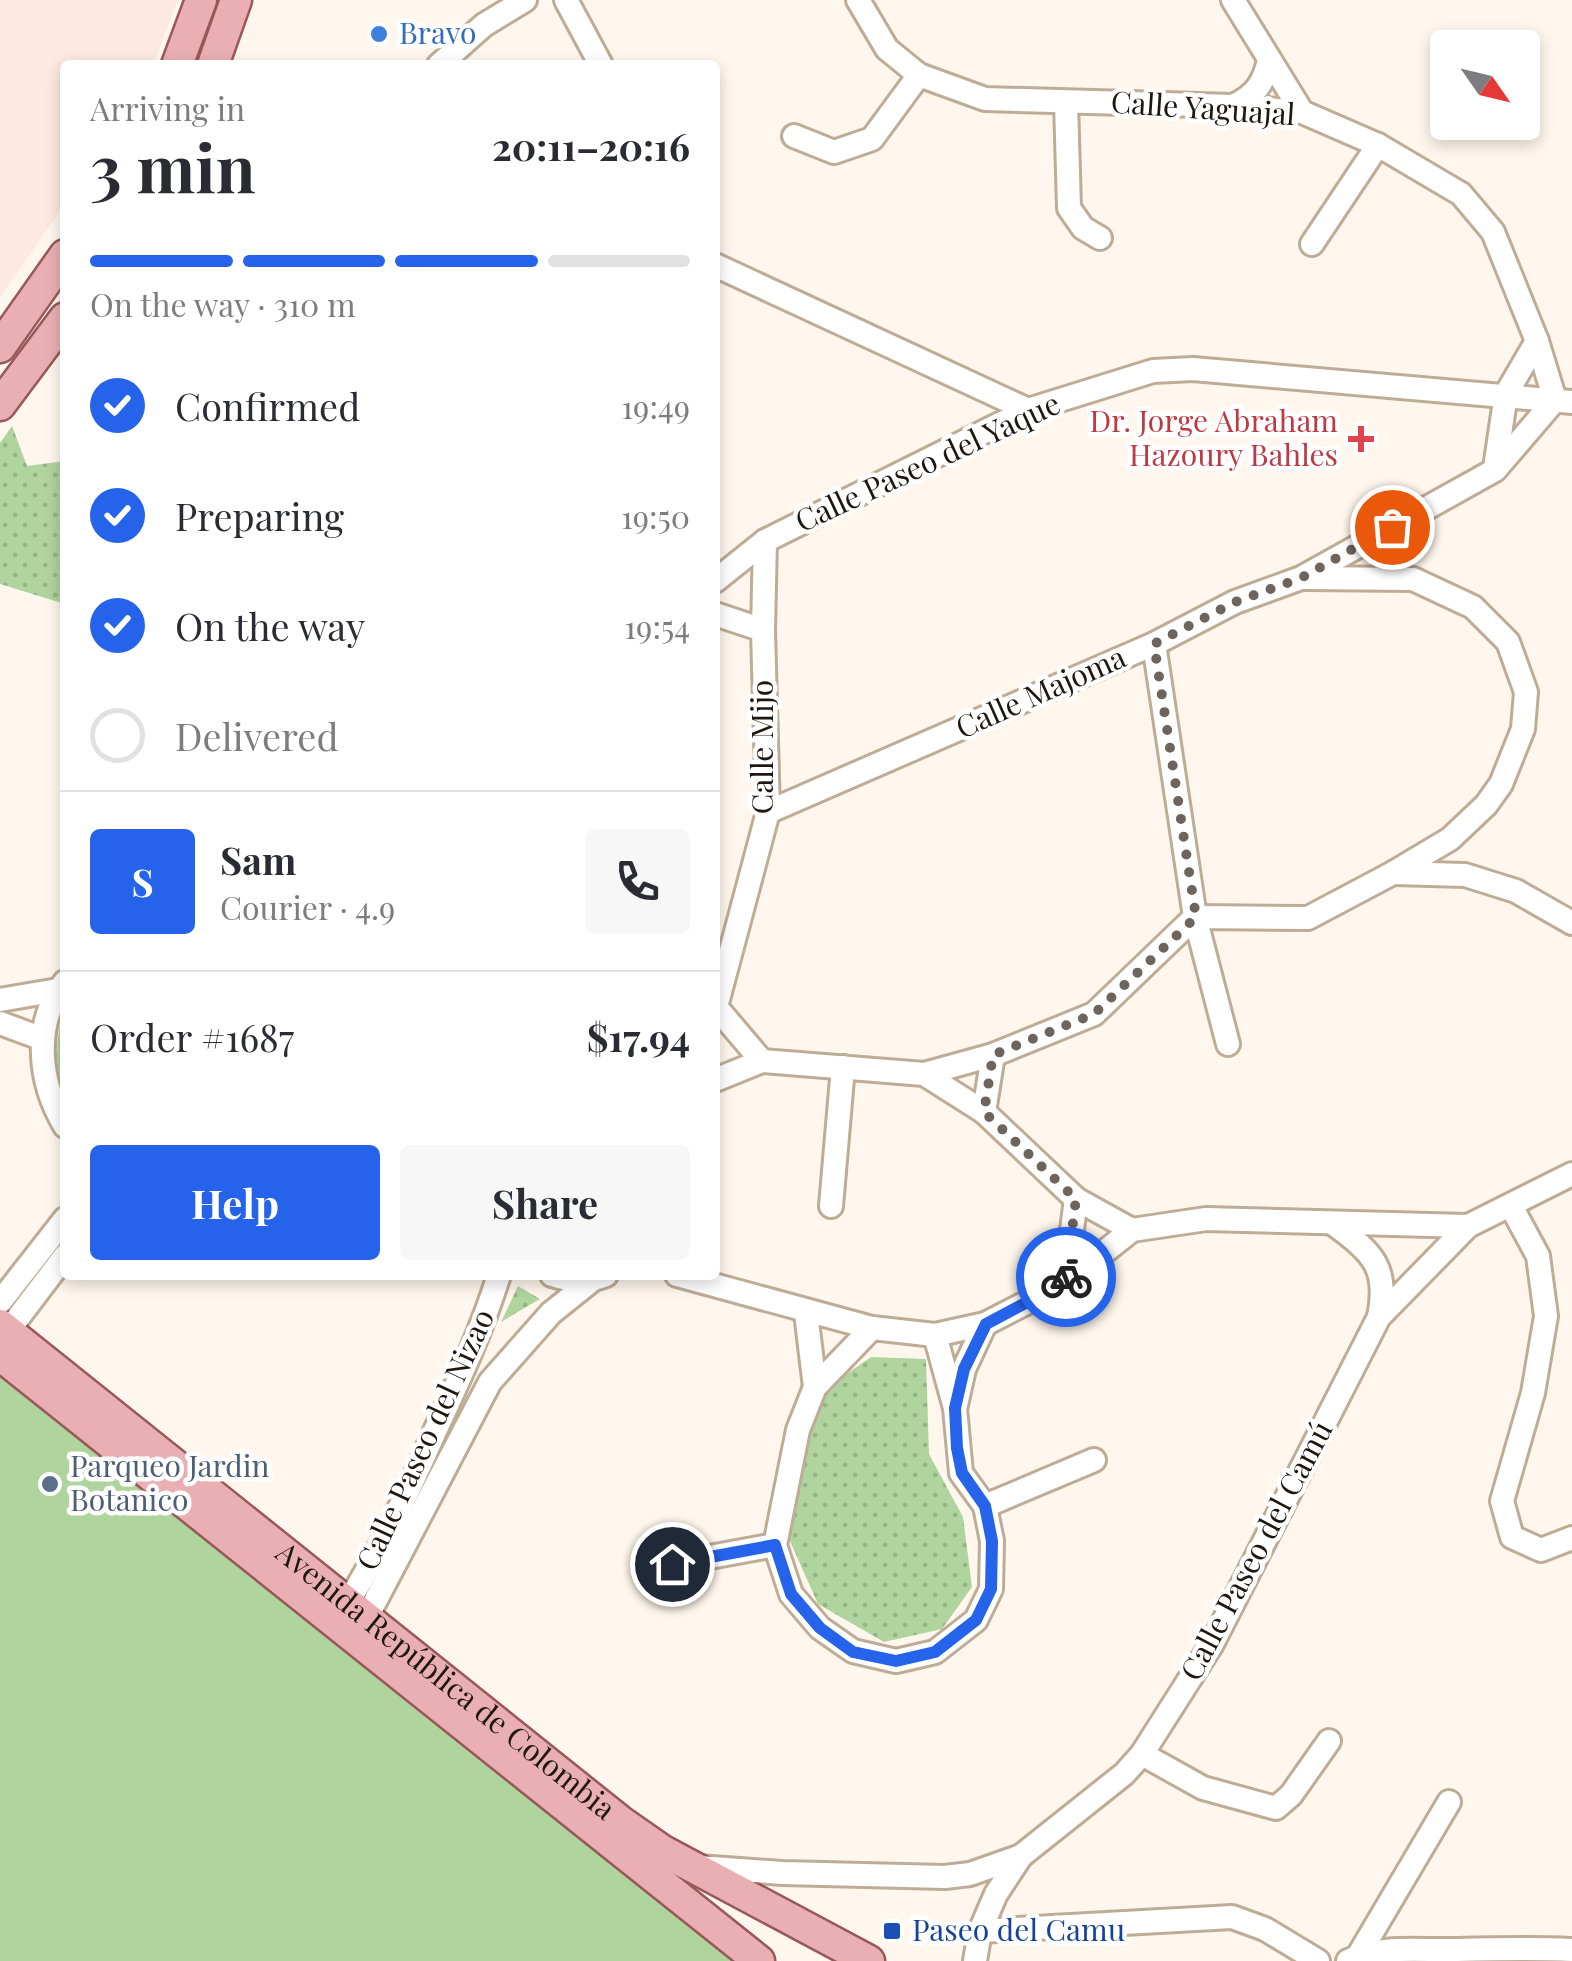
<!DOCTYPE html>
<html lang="en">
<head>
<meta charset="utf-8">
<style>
  body { margin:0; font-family:"Playfair Display",serif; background:#f7f7f7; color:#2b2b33; height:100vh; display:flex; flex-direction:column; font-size:38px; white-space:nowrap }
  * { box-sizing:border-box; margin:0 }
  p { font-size:32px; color:#7c7c81 }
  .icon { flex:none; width:55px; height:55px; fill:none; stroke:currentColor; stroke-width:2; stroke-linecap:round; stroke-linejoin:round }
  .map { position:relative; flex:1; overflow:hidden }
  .drawer { position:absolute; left:60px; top:60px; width:660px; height:1220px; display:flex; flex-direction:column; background:#fff; border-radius:10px; box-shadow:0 5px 15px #0003 }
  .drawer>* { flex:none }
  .needle { width:65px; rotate:124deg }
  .fabs { position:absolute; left:1430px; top:30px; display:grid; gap:20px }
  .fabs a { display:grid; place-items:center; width:110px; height:110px; border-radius:10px; background:#fff; box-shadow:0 5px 15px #0003; font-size:50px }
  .pin { position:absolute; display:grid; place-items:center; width:85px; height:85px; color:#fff; margin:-42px; border:5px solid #fff; border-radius:50%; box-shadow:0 2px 10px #0007 }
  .courier { position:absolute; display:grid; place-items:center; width:100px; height:100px; margin:-50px; border:8px solid #2563eb; border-radius:50%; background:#fff; color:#222; box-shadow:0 2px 12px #0007 }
  .head em { font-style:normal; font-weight:700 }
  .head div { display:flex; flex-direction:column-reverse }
  .head { display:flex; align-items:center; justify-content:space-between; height:170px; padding:0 30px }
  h1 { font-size:65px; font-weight:700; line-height:75px }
  .bar { display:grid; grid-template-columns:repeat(4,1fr); gap:15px 10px; align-content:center; height:120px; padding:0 30px }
  .bar i { height:12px; border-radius:8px; background:#e1e1e2 }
  .bar .active { background:#2563eb }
  .bar p { grid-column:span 4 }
  .line { display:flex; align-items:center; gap:25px; padding:0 30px; border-top:2px solid #e1e1e2 }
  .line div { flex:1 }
  .round { display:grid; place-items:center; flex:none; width:105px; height:105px; border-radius:10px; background:#f7f7f7 }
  ol { padding:0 30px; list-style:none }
  li { display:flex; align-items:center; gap:30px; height:110px }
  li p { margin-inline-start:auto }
  li .icon { padding:10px; border-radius:50%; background:#2563eb; color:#fff; stroke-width:4 }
  li:last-child { color:#7c7c81 }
  li i { width:55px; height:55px; border:5px solid #e1e1e2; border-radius:50% }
  .action { display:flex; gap:20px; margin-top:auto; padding:20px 30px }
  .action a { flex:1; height:115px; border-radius:10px; background:#2563eb; color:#fff; font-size:40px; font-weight:700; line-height:115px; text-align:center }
  .action a+a { background:#f7f7f7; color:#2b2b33 }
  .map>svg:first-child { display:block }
</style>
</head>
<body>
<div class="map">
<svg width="1572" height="1961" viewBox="0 0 1572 1961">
  <defs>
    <pattern id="park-dots" width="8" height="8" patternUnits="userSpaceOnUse" patternTransform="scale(2.5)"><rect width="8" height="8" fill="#afd49d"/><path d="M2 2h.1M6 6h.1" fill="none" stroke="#96b586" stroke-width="1.8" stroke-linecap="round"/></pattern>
  </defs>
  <rect width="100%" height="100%" fill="#fff7ed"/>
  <path fill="#fde9e2" d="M0 0H178L153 65H65V204L0 297Z"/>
  <g fill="url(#park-dots)">
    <path d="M12 426 27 466 65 461V604L0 584V443Z"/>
    <path d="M65 1008V1096C55 1065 54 1040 65 1008Z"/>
    <path d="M518 1286 540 1299 501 1322Z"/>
    <path d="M871 1357 926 1359 929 1454 963 1517 972 1587 942 1629 884 1642 818 1604 789 1539 808 1430 829 1386Z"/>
  </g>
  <path fill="#afd49d" d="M0 1376 740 1961H0Z"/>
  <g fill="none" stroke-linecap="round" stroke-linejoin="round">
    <defs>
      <g id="minor">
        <path d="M566 0 601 65"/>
        <path d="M1233 0 1302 112"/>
        <path d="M439 65 484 25 525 0"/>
        <path d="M1066 102 1069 208 1083 228 1100 238"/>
        <path d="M1233 106C1255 96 1265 82 1269 59"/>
        <path d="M794 136 834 152 872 139 919 75"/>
        <path d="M1312 244 1378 145"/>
        <path d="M715 265 1028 410"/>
        <path d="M1495 468 1506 394 1537 341"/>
        <path d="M715 581 765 541 1028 410 1153 371 1193 369 1572 402"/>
        <path d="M715 614 763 630"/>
        <path d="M1154 644 1195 917 1228 1044"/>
        <path d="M768 812 1154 644 1235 602 1301 578 1495 470 1555 400 1537 341 1493 232 1461 194 1378 145 1302 112 1233 106 985 99 919 75 887 49 858 0"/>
        <path d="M1393 873 1465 875 1516 891 1572 923"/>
        <path d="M65 982C32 1024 39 1083 65 1126"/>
        <path d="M0 1000 58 990"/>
        <path d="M716 1007 768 812 763 630 765 541"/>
        <path d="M715 1011 716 1007 762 1061 924 1074 993 1055 1094 1014 1195 917 1308 918 1393 873 1450 839 1486 805 1501 784 1523 729 1526 692 1508 642 1473 607 1413 579 1304 578"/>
        <path d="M0 1023 43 1039"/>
        <path d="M924 1074 984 1112 1076 1199 1132 1230"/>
        <path d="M715 1080 762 1061"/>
        <path d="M984 1112 993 1055"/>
        <path d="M831 1206 843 1067"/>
        <path d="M1511 1206 1538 1256 1546 1316 1533 1393 1502 1501 1512 1537 1541 1550 1572 1538"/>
        <path d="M1335 1225C1373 1253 1389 1268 1379 1317"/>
        <path d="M552 1275C572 1281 586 1283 606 1275"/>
        <path d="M677 1275 872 1328 935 1335 985 1324 1065 1283 1132 1230 1206 1219 1468 1226"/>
        <path d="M1065 1283 1076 1199"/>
        <path d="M0 1302 65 1219"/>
        <path d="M806 1313 815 1387"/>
        <path d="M872 1328 815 1387 798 1430 775 1545 791 1594 820 1628 853 1651 896 1661 935 1652 976 1620 991 1589 992 1541 985 1506 961 1473 955 1408 935 1335"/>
        <path d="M8 1331 65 1256"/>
        <path d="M956 1405 964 1369 985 1324"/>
        <path d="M985 1506 1094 1460"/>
        <path d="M672 1564 775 1545"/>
        <path d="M348 1602C382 1548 409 1490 435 1431 459 1380 482 1329 499 1275"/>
        <path d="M367 1617 490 1382 551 1313 591 1281"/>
        <path d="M1142 1754 1203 1788 1276 1808 1291 1795 1329 1741"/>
        <path d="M698 1867 782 1873 945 1877 970 1874 1021 1856"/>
        <path d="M980 1931 1232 1917 1265 1929 1318 1961"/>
        <path d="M1358 1956 1449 1802"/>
        <path d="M975 1961 980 1931 996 1894 1021 1856 1124 1774 1142 1754 1212 1644 1379 1317 1468 1226 1572 1174"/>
        <path d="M1348 1961C1378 1945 1422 1951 1455 1950 1495 1949 1533 1948 1572 1950"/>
      </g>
      <g id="major">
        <path d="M177 65 201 0"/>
        <path d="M213 65 236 0"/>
        <path d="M0 347 65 255"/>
        <path d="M0 405 65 318"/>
        <path id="s1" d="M0 1325 620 1821 663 1851 869 1961"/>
        <path d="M0 1355 759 1961"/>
      </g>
    </defs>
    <use href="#minor" stroke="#beac96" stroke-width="28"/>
    <use href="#major" stroke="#985758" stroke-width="35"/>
    <use href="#minor" stroke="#fff" stroke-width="22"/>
    <use href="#major" stroke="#e9afb3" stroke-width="30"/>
  </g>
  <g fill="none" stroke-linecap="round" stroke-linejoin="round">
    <path stroke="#6d655d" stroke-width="10" stroke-dasharray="0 18" d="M1066 1277 1076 1199 984 1112 993 1055 1094 1014 1196 917 1154 644 1235 602 1301 578 1392 527"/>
    <path stroke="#2563eb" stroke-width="12" d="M672 1564 775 1545 791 1594 820 1628 853 1652 896 1661 935 1652 976 1620 991 1589 992 1541 985 1506 962 1473 957 1448 955 1408 964 1369 986 1324 1065 1282 1066 1277"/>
  </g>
  <circle fill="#3f7fe0" stroke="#fff" stroke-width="4" cx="379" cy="34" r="10"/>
  <path fill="#e0444e" stroke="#fff" stroke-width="4" d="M1356 424h10v10h10v10h-10v10h-10v-10h-10v-10h10z"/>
  <circle fill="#5c6f8a" stroke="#fff" stroke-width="4" cx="50" cy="1484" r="10"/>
  <rect fill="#1a4fb4" stroke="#fff" stroke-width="4" x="882" y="1921" width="20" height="20" rx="5"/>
  <g text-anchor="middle" stroke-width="9" stroke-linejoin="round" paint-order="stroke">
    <g font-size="30" fill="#366cbe" stroke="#fff" text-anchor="start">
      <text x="399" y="44">Bravo</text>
    </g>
    <g font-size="30" fill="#1e170f" stroke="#fff">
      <text transform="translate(1203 109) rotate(4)" y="10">Calle Yaguajal</text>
      <text transform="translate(928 463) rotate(-25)" y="10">Calle Paseo del Yaque</text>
      <text transform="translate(1041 693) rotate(-24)" y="10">Calle Majoma</text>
      <text transform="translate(763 747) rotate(-90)" y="10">Calle Mijo</text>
      <text transform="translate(426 1440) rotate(-65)" y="10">Calle Paseo del Nizao</text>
      <text transform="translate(1257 1551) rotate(-62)" y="10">Calle Paseo del Camú</text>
      <text dy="10" stroke="none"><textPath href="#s1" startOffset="570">Avenida República de Colombia</textPath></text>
    </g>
    <g font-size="30" fill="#be3a42" stroke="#fff" text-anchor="end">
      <text x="1338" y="432">Dr. Jorge Abraham<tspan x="1338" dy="34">Hazoury Bahles</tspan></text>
    </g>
    <g font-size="30" fill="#4e5e75" stroke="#fff" text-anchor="start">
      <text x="70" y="1477">Parqueo Jardin<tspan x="70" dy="34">Botanico</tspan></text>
    </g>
    <g font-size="30" fill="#164399" stroke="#fff" text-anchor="start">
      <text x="912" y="1941">Paseo del Camu</text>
    </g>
  </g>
</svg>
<div class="fabs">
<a><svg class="needle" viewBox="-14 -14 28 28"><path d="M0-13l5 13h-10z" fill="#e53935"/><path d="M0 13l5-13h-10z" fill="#7c7c81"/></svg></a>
</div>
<div class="pin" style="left:1392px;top:527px;background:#ea580c"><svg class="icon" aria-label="bag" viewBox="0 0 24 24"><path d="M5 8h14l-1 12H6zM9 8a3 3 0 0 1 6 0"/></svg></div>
<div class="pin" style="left:672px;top:1564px;background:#1f2937"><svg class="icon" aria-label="home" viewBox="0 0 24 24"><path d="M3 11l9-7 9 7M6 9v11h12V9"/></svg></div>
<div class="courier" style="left:1066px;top:1277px"><svg class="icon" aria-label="bike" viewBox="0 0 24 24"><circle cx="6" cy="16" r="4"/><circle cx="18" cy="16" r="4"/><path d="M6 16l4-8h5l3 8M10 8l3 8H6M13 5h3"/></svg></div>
<section class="drawer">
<div class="head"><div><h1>3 min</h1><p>Arriving in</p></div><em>20:11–20:16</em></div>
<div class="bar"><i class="active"></i><i class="active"></i><i class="active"></i><i></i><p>On the way · 310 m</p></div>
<ol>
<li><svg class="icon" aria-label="check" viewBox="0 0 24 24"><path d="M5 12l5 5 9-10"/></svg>Confirmed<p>19:49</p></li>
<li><svg class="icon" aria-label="check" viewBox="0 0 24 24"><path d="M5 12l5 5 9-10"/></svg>Preparing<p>19:50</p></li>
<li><svg class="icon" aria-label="check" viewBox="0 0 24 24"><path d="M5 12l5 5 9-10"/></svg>On the way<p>19:54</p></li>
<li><i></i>Delivered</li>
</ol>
<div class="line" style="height:180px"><b class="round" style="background:#2563eb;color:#fff">S</b><div><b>Sam</b><p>Courier · 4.9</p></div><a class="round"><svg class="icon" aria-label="phone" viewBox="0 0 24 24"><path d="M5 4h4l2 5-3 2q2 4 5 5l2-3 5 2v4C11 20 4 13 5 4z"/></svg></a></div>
<div class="line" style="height:130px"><div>Order #1687</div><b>$17.94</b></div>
<div class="action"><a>Help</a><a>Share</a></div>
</section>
</div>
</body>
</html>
